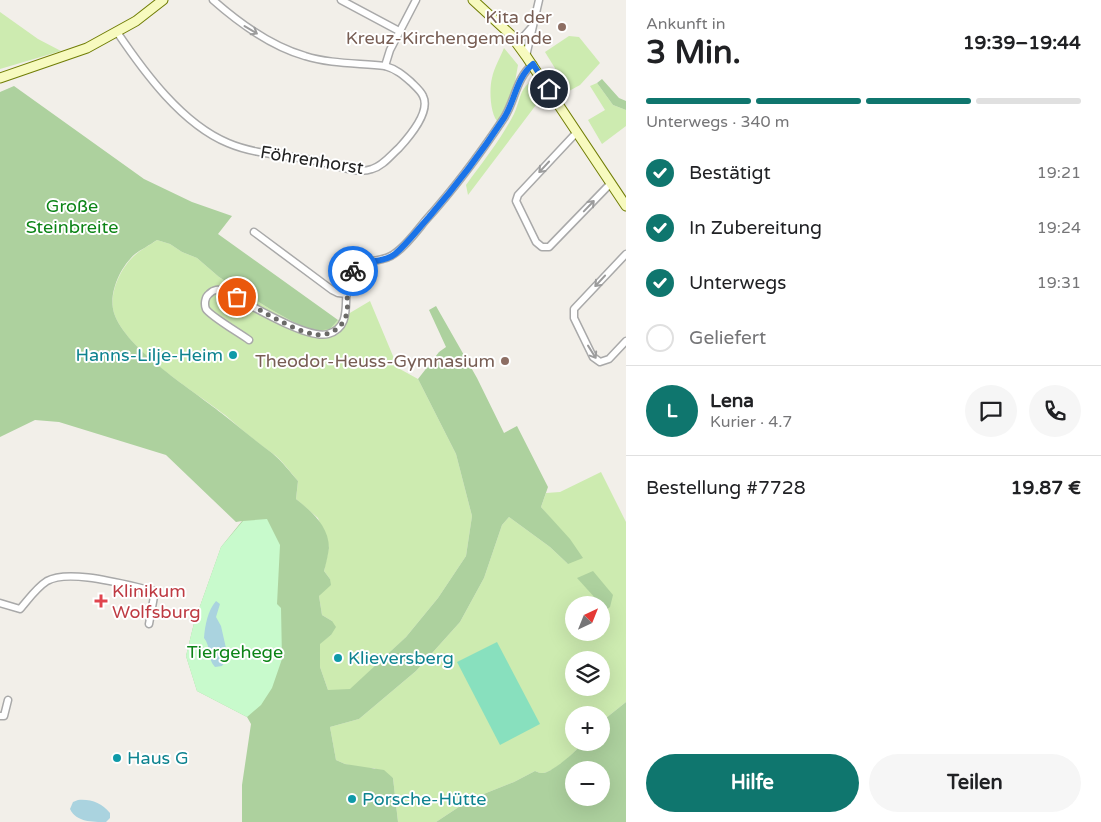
<!DOCTYPE html>
<html lang="de">
<head>
<meta charset="utf-8">
<style>
  body { margin:0; font-family:"Varela Round",sans-serif; background:#f6f6f6; color:#202124; height:100vh; display:flex; flex-direction:column; font-size:19px; white-space:nowrap }
  * { box-sizing:border-box; margin:0 }
  p { font-size:16px; color:#757577 }
  .icon { flex:none; width:28px; height:28px; fill:none; stroke:currentColor; stroke-width:2; stroke-linecap:round; stroke-linejoin:round }
  .map { position:relative; flex:1; overflow:hidden }
  .drawer { display:flex; flex-direction:column; background:#fff; width:475px }
  .drawer>* { flex:none }
  .needle { width:32px; rotate:43deg }
  .fabs { position:absolute; left:565px; top:596px; display:grid; gap:10px }
  .fabs a { display:grid; place-items:center; width:45px; height:45px; border-radius:50%; background:#fff; box-shadow:0 5px 20px #0002; font-size:25px }
  .pin { position:absolute; display:grid; place-items:center; width:42px; height:42px; color:#fff; margin:-21px; border:2px solid #fff; border-radius:50%; box-shadow:0 1px 5px #0007 }
  .courier { position:absolute; display:grid; place-items:center; width:50px; height:50px; margin:-25px; border:4px solid #1a73e8; border-radius:50%; background:#fff; color:#222; box-shadow:0 1px 6px #0007 }
  .headline em { font-style:normal; font-weight:800 }
  .headline div { display:flex; flex-direction:column-reverse }
  .headline { display:flex; align-items:center; justify-content:space-between; height:85px; padding:0 20px }
  h1 { font-size:32px; font-weight:800; line-height:38px }
  .bar { display:grid; grid-template-columns:repeat(4,1fr); gap:8px 5px; align-content:center; height:60px; padding:0 20px }
  .bar i { height:6px; border-radius:4px; background:#e0e0e0 }
  .bar .current { background:#0f766e }
  .bar p { grid-column:span 4 }
  .line { display:flex; align-items:center; gap:12px; padding:0 20px; border-top:1px solid #e0e0e0 }
  .line div { flex:1 }
  .round { display:grid; place-items:center; flex:none; width:52px; height:52px; border-radius:26px; background:#f6f6f6 }
  ol { padding:0 20px; list-style:none }
  li { display:flex; align-items:center; gap:15px; height:55px }
  li p { margin-inline-start:auto }
  li .icon { padding:5px; border-radius:50%; background:#0f766e; color:#fff; stroke-width:4 }
  li:last-child { color:#757577 }
  li i { width:28px; height:28px; border:2px solid #e0e0e0; border-radius:50% }
  .primary-button { display:flex; gap:10px; margin-top:auto; padding:10px 20px }
  .primary-button a { flex:1; height:58px; border-radius:30px; background:#0f766e; color:#fff; font-size:20px; font-weight:800; line-height:58px; text-align:center }
  .primary-button a+a { background:#f6f6f6; color:#202124 }
  main { display:flex; flex:1; min-height:0 }
  .map>svg:first-child { display:block }
</style>
</head>
<body>
<main>
<div class="map">
<svg width="626" height="822" viewBox="0 0 626 822">
  <rect width="100%" height="100%" fill="#f2efe9"/>
  <g fill="#cdebb0" fill-rule="evenodd">
    <path d="M0 12 38 39 61 51 0 69Z"/>
    <path d="M569 36 579 37 600 63 580 85 569 91 545 52Z"/>
    <path d="M504 48 518 65 515 82 499 123C490 116 489 89 492 78 494 68 500 58 504 48Z"/>
    <path d="M529 83 533 84 542 97 468 195 466 185C483 162 501 139 514 114 519 104 520 89 529 83Z"/>
    <path d="M597 83 613 105 626 110V126L602 144 588 120 605 110 590 86Z"/>
    <path d="M157 240 170 244 182 252 197 258 219 277 270 309 304 328 330 329 338 320 370 301 398 368 418 379 456 454 472 516 466 556 438 598 406 637 350 690H328L320 667V643L331 635 332 621 322 615 319 596 330 579 324 571 329 547 318 518 296 499 298 481C290 472 282 460 272 453 256 442 240 428 225 415 194 391 126 350 114 313 108 294 121 267 135 255 140 250 150 245 157 240Z"/>
    <path d="M601 472 626 522V702L601 722V715H574V742L581 743C578 751 556 769 547 772 543 774 539 773 535 771L514 782 471 799 436 822H398L393 778 374 768H361L345 764 336 760 330 727 359 719 416 671 460 622 484 578 502 525 509 517 550 547 568 564 552 520 541 507 546 493 560 492ZM574 605H601V632H574ZM574 660H601V688H574Z"/>
  </g>
  <g fill="#add19e" fill-rule="evenodd">
    <path d="M602 79 619 98 626 101V110L613 105 597 83Z"/>
    <path d="M14 86 144 179 192 202 232 216 218 234 338 320 330 329 316 331 304 328 270 309 219 277 197 258 182 252 170 244 157 240C150 245 140 250 135 254 120 267 108 294 114 313 126 350 195 391 225 416 240 428 256 441 272 453 282 461 290 472 298 481L296 499C311 511 329 526 329 548 328 555 326 564 324 571L330 579 331 585 319 596 322 615 332 621 336 627 331 635 320 644V667L328 690 350 689 406 637 438 598 466 556 472 516 456 454 418 379 439 352 446 347 429 310 436 306 477 378 504 433 517 426 548 487 541 507 570 539 583 558 568 564 550 547 509 517 502 525 484 578 460 622 416 671 359 719 330 727 336 760 345 764 384 770 393 778 398 822H242V785L251 724 247 717 197 691 186 656 194 623 221 547 242 521 236 522 166 455 59 422 35 420 0 437V92Z"/>
    <path d="M593 571 613 595 610 607 606 610 577 578Z"/>
    <path d="M626 702V822H436L471 799 514 782 535 771C539 773 543 774 547 772 556 768 578 751 581 743L601 742V722ZM574 770H601V798H574Z"/>
  </g>
  <path fill="#c8facc" d="M267 519 280 545 277 604 281 608 282 659 272 688 261 705 247 717 197 691 186 656 194 623 221 547 243 521Z"/>
  <path fill="#88e0be" d="M497 642 540 724 500 745 457 662Z"/>
  <g fill="#aad3df">
    <path d="M216 601 220 604 216 617 221 626 228 657 222 666 215 667C207 659 211 646 204 638 205 625 208 610 216 601Z"/>
    <path d="M78 800C92 799 101 803 110 813V818L106 822C92 822 76 822 70 809L73 802Z"/>
  </g>
  <g fill="none" stroke-linecap="round" stroke-linejoin="round">
    <defs>
      <g id="street">
        <path d="M341 0 399 31"/>
        <path d="M117 32C144 72 182 124 228 143 256 155 288 155 317 161 334 164 356 175 372 169 383 166 391 155 399 148 409 137 431 112 423 96 421 91 415 86 411 82 403 75 396 69 385 66 359 63 330 64 305 56 270 46 239 23 213 0"/>
        <path d="M516 42 525 35 532 27"/>
        <path d="M526 56 539 0"/>
        <path d="M385 66 390 50 416 0"/>
        <path d="M577 132 518 195 516 201 536 242 542 247H549L611 183"/>
        <path d="M254 232 332 290 338 293 347 294"/>
        <path d="M626 254 574 309V318L593 357 600 362 609 359 626 341"/>
        <path d="M249 340C241 334 210 316 206 309 204 304 205 297 209 294 214 289 218 289 224 291 245 302 307 340 328 334 359 325 336 287 355 269 366 258 383 263 394 254 406 246 416 232 425 221 454 189 480 154 504 118 515 101 516 78 533 64"/>
        <path d="M0 603 20 609C28 600 36 588 47 581 70 568 129 586 155 591L149 624"/>
        <path d="M0 716H4L8 700"/>
      </g>
      <g id="secondary">
        <path d="M473 0 510 34 526 56 626 206"/>
        <path d="M0 78 87 48 136 21 163 0"/>
      </g>
    </defs>
    <use href="#street" stroke="#a9a9a9" stroke-width="9"/>
    <use href="#secondary" stroke="#707d05" stroke-width="11"/>
    <use href="#street" stroke="#fff" stroke-width="6"/>
    <use href="#secondary" stroke="#f7fabf" stroke-width="9"/>
  </g>
  <defs><path id="oneway-shaft" d="M-6 0H5M1.5-3L5.5 0L1.5 3" fill="none" stroke-width="1.6" stroke-linecap="round" stroke-linejoin="round" transform="scale(1.25)"/></defs>
  <g stroke="#9c9c9c">
    <use href="#oneway-shaft" transform="translate(251 30) rotate(31)"/>
    <use href="#oneway-shaft" transform="translate(544 167) rotate(133)"/>
    <use href="#oneway-shaft" transform="translate(589 206) rotate(-46)"/>
    <use href="#oneway-shaft" transform="translate(600 281) rotate(133)"/>
    <use href="#oneway-shaft" transform="translate(592 352) rotate(58)"/>
  </g>
  <g fill="none" stroke-linecap="round" stroke-linejoin="round">
    <path stroke="#6b6a68" stroke-width="5" stroke-dasharray="0 9" d="M237 297C257 308 292 330 313 334 328 338 344 328 347 312 349 298 343 284 353 271"/>
    <path stroke="#1a73e8" stroke-width="6" d="M353 271C365 258 383 264 395 254 408 243 418 229 429 217 456 186 481 153 504 118 515 101 516 78 533 64L549 89"/>
  </g>
  <g fill="#8d6e63" stroke="#fff" stroke-width="2">
    <circle cx="562" cy="27" r="5"/>
    <circle cx="505" cy="361" r="5"/>
  </g>
  <g fill="#0f9aa8" stroke="#fff" stroke-width="2">
    <circle cx="233" cy="355" r="5"/>
    <circle cx="338" cy="658" r="5"/>
    <circle cx="117" cy="758" r="5"/>
    <circle cx="352" cy="799" r="5"/>
  </g>
  <path fill="#e0444e" stroke="#fff" stroke-width="2" d="M98.5 593.5h5v5h5v5h-5v5h-5v-5h-5v-5h5z"/>
  <g text-anchor="middle" stroke-width="4" stroke-linejoin="round" paint-order="stroke">
    <g font-size="18" fill="#785e54" stroke="#fff" text-anchor="end">
      <text x="552" y="23">Kita der<tspan x="552" dy="21">Kreuz-Kirchengemeinde</tspan></text>
      <text x="495" y="367">Theodor-Heuss-Gymnasium</text>
    </g>
    <g font-size="18" fill="#222" stroke="#fff">
      <text transform="translate(312 160) rotate(9)" y="6">Föhrenhorst</text>
    </g>
    <g font-size="18" fill="#0c8416" stroke="#fff">
      <text x="72" y="212">Große<tspan x="72" dy="21">Steinbreite</tspan></text>
      <text x="235" y="658">Tiergehege</text>
    </g>
    <g font-size="18" fill="#0d838f" stroke="#fff" text-anchor="start">
      <text x="223" y="361" text-anchor="end">Hanns-Lilje-Heim</text>
      <text x="348" y="664">Klieversberg</text>
      <text x="127" y="764">Haus G</text>
      <text x="362" y="805">Porsche-Hütte</text>
    </g>
    <g font-size="18" fill="#be3a42" stroke="#fff" text-anchor="start">
      <text x="112" y="597">Klinikum<tspan x="112" dy="21">Wolfsburg</tspan></text>
    </g>
  </g>
</svg>
<div class="fabs">
<a><svg class="needle" viewBox="-14 -14 28 28"><path d="M0-13l5 13h-10z" fill="#e53935"/><path d="M0 13l5-13h-10z" fill="#757577"/></svg></a>
<a><svg class="icon" aria-label="layers" viewBox="0 0 24 24"><path d="M12 4l9 5-9 5-9-5zM3 14l9 5 9-5"/></svg></a>
<a>+</a>
<a>−</a>
</div>
<div class="pin" style="left:237px;top:297px;background:#ea580c"><svg class="icon" aria-label="bag" viewBox="0 0 24 24"><path d="M5 8h14l-1 12H6zM9 8a3 3 0 0 1 6 0"/></svg></div>
<div class="pin" style="left:549px;top:89px;background:#1f2937"><svg class="icon" aria-label="home" viewBox="0 0 24 24"><path d="M3 11l9-7 9 7M6 9v11h12V9"/></svg></div>
<div class="courier" style="left:353px;top:271px"><svg class="icon" aria-label="bike" viewBox="0 0 24 24"><circle cx="6" cy="16" r="4"/><circle cx="18" cy="16" r="4"/><path d="M6 16l4-8h5l3 8M10 8l3 8H6M13 5h3"/></svg></div>
</div>
<section class="drawer">
<div class="headline"><div><h1>3 Min.</h1><p>Ankunft in</p></div><em>19:39–19:44</em></div>
<div class="bar"><i class="current"></i><i class="current"></i><i class="current"></i><i></i><p>Unterwegs · 340 m</p></div>
<ol>
<li><svg class="icon" aria-label="check" viewBox="0 0 24 24"><path d="M5 12l5 5 9-10"/></svg>Bestätigt<p>19:21</p></li>
<li><svg class="icon" aria-label="check" viewBox="0 0 24 24"><path d="M5 12l5 5 9-10"/></svg>In Zubereitung<p>19:24</p></li>
<li><svg class="icon" aria-label="check" viewBox="0 0 24 24"><path d="M5 12l5 5 9-10"/></svg>Unterwegs<p>19:31</p></li>
<li><i></i>Geliefert</li>
</ol>
<div class="line" style="height:90px"><b class="round" style="background:#0f766e;color:#fff">L</b><div><b>Lena</b><p>Kurier · 4.7</p></div><a class="round"><svg class="icon" aria-label="chat" viewBox="0 0 24 24"><path d="M4 5h16v11H9l-5 4z"/></svg></a><a class="round"><svg class="icon" aria-label="phone" viewBox="0 0 24 24"><path d="M5 4h4l2 5-3 2q2 4 5 5l2-3 5 2v4C11 20 4 13 5 4z"/></svg></a></div>
<div class="line" style="height:65px"><div>Bestellung #7728</div><b>19.87 €</b></div>
<div class="primary-button"><a>Hilfe</a><a>Teilen</a></div>
</section>
</main>
</body>
</html>
